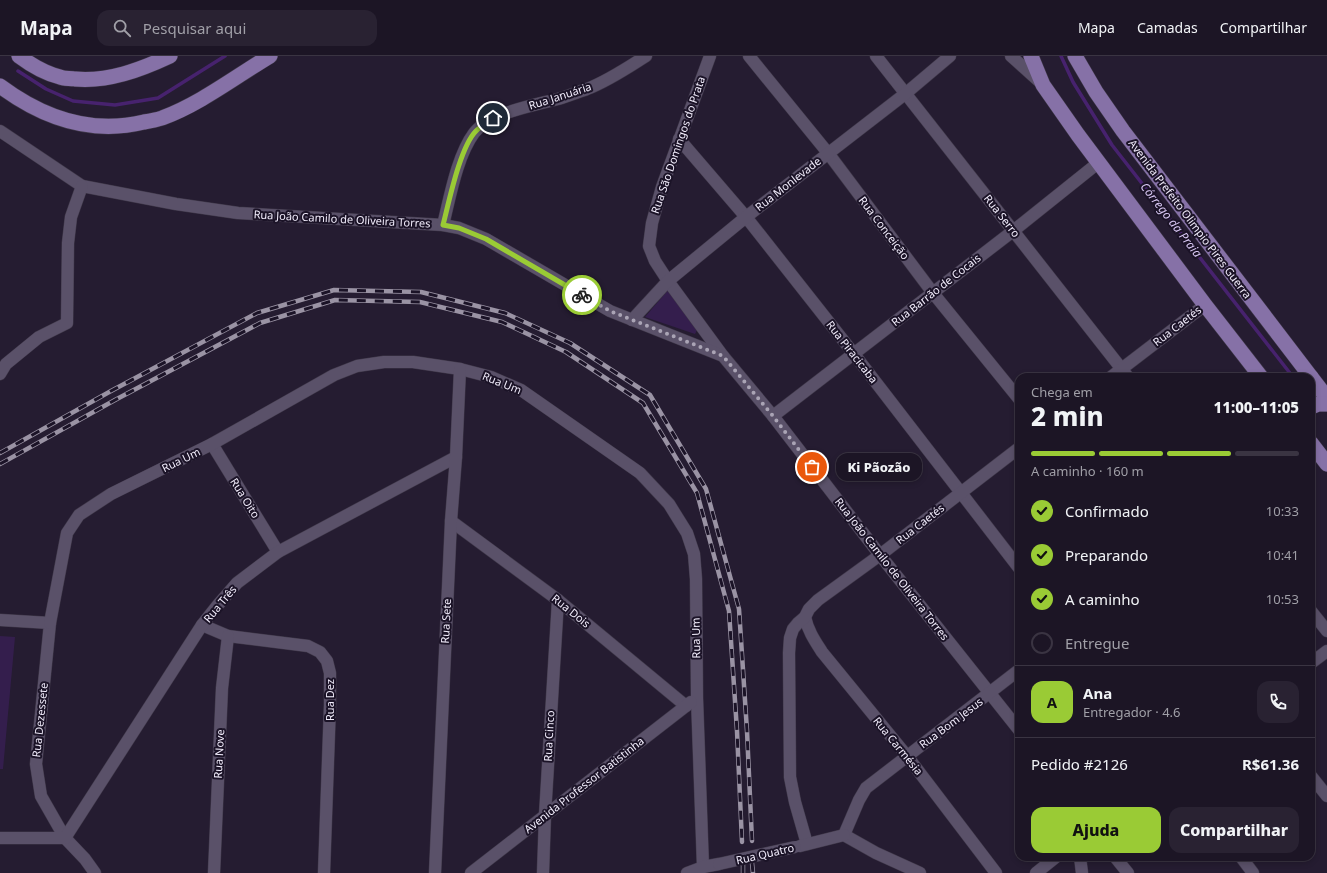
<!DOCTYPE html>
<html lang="pt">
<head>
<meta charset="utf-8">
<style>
  body { margin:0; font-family:"Noto Sans",sans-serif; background:#292232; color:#f1f3f6; height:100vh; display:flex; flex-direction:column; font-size:15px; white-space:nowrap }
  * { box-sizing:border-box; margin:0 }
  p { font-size:13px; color:#a09fa7 }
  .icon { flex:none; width:22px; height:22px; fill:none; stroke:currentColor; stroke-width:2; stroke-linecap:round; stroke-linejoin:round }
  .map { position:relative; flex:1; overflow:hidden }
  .drawer { position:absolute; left:1015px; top:317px; width:300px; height:488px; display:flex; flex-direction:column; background:#1c1525; border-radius:12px; box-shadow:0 2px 6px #0003,0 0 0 1px #3a3442 }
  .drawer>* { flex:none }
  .pin { position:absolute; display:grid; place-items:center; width:34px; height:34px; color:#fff; margin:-17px; border:2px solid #fff; border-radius:50%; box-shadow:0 1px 4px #0007 }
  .courier { position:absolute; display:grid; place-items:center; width:40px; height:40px; margin:-20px; border:3px solid #9acb35; border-radius:50%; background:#fff; color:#222; box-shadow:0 1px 5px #0007 }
  .bubble { position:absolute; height:28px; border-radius:12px; background:#1c1525; box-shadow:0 2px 6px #0003,0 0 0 1px #3a3442; font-size:13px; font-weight:800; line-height:28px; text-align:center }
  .head em { font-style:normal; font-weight:800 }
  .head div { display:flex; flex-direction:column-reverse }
  .head { display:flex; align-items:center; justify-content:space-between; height:68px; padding:0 16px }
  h1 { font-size:26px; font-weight:800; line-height:30px }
  .bar { display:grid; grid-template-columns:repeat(4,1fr); gap:6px 4px; align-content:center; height:48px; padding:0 16px }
  .bar i { height:5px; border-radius:3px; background:#3a3442 }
  .bar .active { background:#9acb35 }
  .bar p { grid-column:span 4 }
  .line { display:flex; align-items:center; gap:10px; padding:0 16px; border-top:1px solid #3a3442 }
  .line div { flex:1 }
  .round { display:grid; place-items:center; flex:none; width:42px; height:42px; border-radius:12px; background:#292232 }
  ol { padding:0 16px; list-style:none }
  li { display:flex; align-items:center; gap:12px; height:44px }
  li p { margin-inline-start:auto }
  li .icon { padding:4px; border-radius:50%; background:#9acb35; color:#111; stroke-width:4 }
  li:last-child { color:#a09fa7 }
  li i { width:22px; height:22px; border:2px solid #3a3442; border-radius:50% }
  .primary-button { display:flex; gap:8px; margin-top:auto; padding:8px 16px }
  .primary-button a { flex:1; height:46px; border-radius:12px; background:#9acb35; color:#111; font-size:16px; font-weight:800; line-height:46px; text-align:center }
  .primary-button a+a { background:#292232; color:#f1f3f6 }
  header { display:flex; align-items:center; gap:24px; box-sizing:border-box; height:56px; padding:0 20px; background:#1c1525; border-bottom:1px solid #3a3442 }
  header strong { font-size:19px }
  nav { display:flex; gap:22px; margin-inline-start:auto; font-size:14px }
  .search { width:280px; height:36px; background:#292232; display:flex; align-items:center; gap:10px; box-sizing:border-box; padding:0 14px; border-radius:12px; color:#a09fa7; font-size:15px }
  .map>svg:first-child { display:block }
</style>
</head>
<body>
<header>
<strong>Mapa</strong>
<div class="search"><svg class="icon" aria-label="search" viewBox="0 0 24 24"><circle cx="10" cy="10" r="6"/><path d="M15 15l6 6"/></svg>Pesquisar aqui</div>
<nav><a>Mapa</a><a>Camadas</a><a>Compartilhar</a></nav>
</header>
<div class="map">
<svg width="1327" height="817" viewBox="0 0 1327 817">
  <rect width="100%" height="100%" fill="#251c31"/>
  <g fill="#341e4d">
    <path d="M669 233 697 274 695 278 645 261Z"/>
    <path d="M0 580 15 581 3 713H0Z"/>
  </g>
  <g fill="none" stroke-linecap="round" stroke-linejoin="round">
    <g stroke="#47226e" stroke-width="3.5">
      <path d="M1061 0 1073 26 1112 89 1293 321"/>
      <path d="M18 15 46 33 73 45 115 49 158 42 225 0"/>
    </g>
    <defs>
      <g id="minor">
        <path d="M710 0 662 131 652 167 649 190 655 205 668 225 723 300"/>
        <path d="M749 0 828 97 933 237 1019 343"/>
        <path d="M876 0 1128 321"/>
        <path d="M1011 0 1041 27"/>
        <path d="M0 75 82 130 176 148 238 157 443 169 459 172 486 183 610 255 723 300 773 360 880 499 1019 674"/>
        <path d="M679 83 746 161 854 298 1019 512"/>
        <path d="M443 169C450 141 457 100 474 77 489 57 535 49 558 43 568 40 578 36 587 33 608 25 627 12 646 0"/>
        <path d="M632 264 668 225 746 161 905 38 950 0"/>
        <path d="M0 318 6 308 39 281 67 267 68 187 71 161 82 130"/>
        <path d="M1111 321 1205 249"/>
        <path d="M773 360 1013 175 1098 107"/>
        <path d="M212 388 278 496"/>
        <path d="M451 465 558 544 686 650"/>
        <path d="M1311 555 1327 575"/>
        <path d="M805 561C808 575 815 585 822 596L907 700 996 817"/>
        <path d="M0 564 50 567 36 708 41 740 65 782 85 803 95 817"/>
        <path d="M50 567 67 477 79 459 111 438 212 388 334 319 357 310 384 306H413L460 313 491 321 521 334 640 417 669 448 687 477 694 498 696 523 697 642 703 811"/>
        <path d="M202 569 228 580 308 590 320 596 327 605 330 617V649L324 817"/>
        <path d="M1311 607 1327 595"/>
        <path d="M1311 720 1327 740"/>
        <path d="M844 779 859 744 866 732 1019 614"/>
        <path d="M844 779 876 797 920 817"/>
        <path d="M0 782H65L202 569 217 550 237 527 278 496 456 401"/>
        <path d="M807 788 795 746 790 721 789 597 790 582 793 573 798 567 805 561 809 553 818 544 880 499 1019 392"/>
        <path d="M800 790 844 779"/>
        <path d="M1080 801 1082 817"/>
        <path d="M1115 801 1128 817"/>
        <path d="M1241 801 1253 817"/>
        <path d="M214 817 222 632 228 580"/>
        <path d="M435 817 451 465 456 401 460 313"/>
        <path d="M471 817 691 646"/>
        <path d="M543 817 545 759 558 544"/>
        <path d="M687 817 703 811 719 808"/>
        <path d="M1036 817 1056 801"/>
      </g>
      <g id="major">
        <path d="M19 0C31 9 44 17 60 21 64 23 70 22 75 23 108 26 140 14 170 0"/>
        <path d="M1031 0 1043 29 1078 79 1205 249 1261 321"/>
        <path d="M1075 0 1096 36 1123 75 1311 321"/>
        <path d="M0 30C43 62 91 79 144 66 150 65 156 64 162 62 200 48 235 21 270 0"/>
        <path d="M1311 321 1327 342"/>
        <path d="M1311 351 1318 348H1327"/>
        <path d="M1311 387 1327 408"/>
      </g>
    </defs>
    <use href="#minor" stroke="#40394a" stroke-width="13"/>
    <use href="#major" stroke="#40394a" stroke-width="16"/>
    <use href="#minor" stroke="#5a5169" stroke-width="12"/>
    <use href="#major" stroke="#8671a7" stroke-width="15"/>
    <defs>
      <g id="rail">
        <path d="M0 397 111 335 257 257 334 234 421 236 505 257 570 287 650 339 706 433 739 553 747 675 752 785"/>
        <path d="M0 408 115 344 260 267 335 244 420 246 502 266 566 296 643 347 697 437 729 555 737 675 742 786"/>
        <path d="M752 807 753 817"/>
        <path d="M743 808V817"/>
      </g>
    </defs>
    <use href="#rail" stroke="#9a93a4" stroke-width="4.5"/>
    <use href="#rail" stroke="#1b1327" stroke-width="3" stroke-dasharray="9" stroke-linecap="butt"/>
    <defs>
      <path id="minor-bridge" d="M719 808 795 791"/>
    </defs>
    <use href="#minor-bridge" stroke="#40394a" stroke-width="13" stroke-linecap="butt"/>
    <use href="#minor-bridge" stroke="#5a5169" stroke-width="12"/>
  </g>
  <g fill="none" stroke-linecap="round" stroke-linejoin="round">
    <path stroke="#aaa4b5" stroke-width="4" stroke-dasharray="0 7.2" d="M582 239 610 255 723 300 773 360 812 411"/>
    <path stroke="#9acb35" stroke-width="5" d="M493 62C488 66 481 70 476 75 460 91 449 146 443 169L459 172 486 183 582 239"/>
  </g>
  <g text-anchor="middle" stroke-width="4" stroke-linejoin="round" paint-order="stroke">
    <g font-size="11" fill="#f2edfc" stroke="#1b1327">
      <text transform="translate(560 40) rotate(-18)" y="4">Rua Januária</text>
      <text transform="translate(678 89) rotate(-71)" y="4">Rua São Domingos do Prata</text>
      <text transform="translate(788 128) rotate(-38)" y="4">Rua Monlevade</text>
      <text transform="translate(1002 160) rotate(52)" y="4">Rua Serro</text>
      <text transform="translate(342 163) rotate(3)" y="4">Rua João Camilo de Oliveira Torres</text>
      <text transform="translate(1190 163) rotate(53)" y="4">Avenida Prefeito Olimpio Pires Guerra</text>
      <text transform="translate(884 172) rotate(53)" y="4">Rua Conceição</text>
      <text transform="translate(936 234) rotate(-38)" y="4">Rua Barrão de Cocais</text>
      <text transform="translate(1177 270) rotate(-38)" y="4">Rua Caetés</text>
      <text transform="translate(852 296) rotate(52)" y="4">Rua Piracicaba</text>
      <text transform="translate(502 327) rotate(22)" y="4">Rua Um</text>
      <text transform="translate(181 404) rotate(-26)" y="4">Rua Um</text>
      <text transform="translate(245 442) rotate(58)" y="4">Rua Oito</text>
      <text transform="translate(920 468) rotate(-38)" y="4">Rua Caetés</text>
      <text transform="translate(892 513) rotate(52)" y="4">Rua João Camilo de Oliveira Torres</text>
      <text transform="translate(220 548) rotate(-50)" y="4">Rua Três</text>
      <text transform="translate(571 555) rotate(39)" y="4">Rua Dois</text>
      <text transform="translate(446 565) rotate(-87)" y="4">Rua Sete</text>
      <text transform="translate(696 582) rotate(-91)" y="4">Rua Um</text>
      <text transform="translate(330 644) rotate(-90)" y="4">Rua Dez</text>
      <text transform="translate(40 664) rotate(-84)" y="4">Rua Dezessete</text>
      <text transform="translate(951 667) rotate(-37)" y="4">Rua Bom Jesus</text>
      <text transform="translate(549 680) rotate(-87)" y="4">Rua Cinco</text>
      <text transform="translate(898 690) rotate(51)" y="4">Rua Carmésia</text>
      <text transform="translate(219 698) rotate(-87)" y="4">Rua Nove</text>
      <text transform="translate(584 729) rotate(-38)" y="4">Avenida Professor Batistinha</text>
      <text transform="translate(765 798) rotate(-13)" y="4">Rua Quatro</text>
    </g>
    <g font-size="12" font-style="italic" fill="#dac9f5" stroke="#1b1327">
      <text transform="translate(1171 164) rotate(52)" y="4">Córrego da Praia</text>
    </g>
  </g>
</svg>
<div class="pin" style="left:812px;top:411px;background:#ea580c"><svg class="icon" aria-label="bag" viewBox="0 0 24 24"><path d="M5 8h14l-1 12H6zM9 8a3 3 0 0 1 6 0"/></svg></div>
<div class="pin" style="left:493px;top:62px;background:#1f2937"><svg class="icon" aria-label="home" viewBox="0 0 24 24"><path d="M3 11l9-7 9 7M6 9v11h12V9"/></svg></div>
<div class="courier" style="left:582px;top:239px"><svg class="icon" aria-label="bike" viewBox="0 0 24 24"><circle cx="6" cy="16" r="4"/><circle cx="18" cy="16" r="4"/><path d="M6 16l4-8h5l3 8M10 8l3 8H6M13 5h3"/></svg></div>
<div class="bubble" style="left:836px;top:397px;width:86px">Ki Pãozão</div>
<section class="drawer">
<div class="head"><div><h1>2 min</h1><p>Chega em</p></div><em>11:00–11:05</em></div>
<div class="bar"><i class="active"></i><i class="active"></i><i class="active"></i><i></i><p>A caminho · 160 m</p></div>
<ol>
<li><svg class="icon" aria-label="check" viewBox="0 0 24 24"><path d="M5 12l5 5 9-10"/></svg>Confirmado<p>10:33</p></li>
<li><svg class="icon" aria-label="check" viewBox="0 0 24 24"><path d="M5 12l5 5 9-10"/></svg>Preparando<p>10:41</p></li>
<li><svg class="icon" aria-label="check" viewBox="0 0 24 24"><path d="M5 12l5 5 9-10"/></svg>A caminho<p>10:53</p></li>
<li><i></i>Entregue</li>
</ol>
<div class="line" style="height:72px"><b class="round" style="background:#9acb35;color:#111">A</b><div><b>Ana</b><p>Entregador · 4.6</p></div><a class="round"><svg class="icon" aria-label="phone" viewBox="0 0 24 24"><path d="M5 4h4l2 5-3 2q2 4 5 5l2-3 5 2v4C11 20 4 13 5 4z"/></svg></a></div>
<div class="line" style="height:52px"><div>Pedido #2126</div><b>R$61.36</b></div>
<div class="primary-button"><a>Ajuda</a><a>Compartilhar</a></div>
</section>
</div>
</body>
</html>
